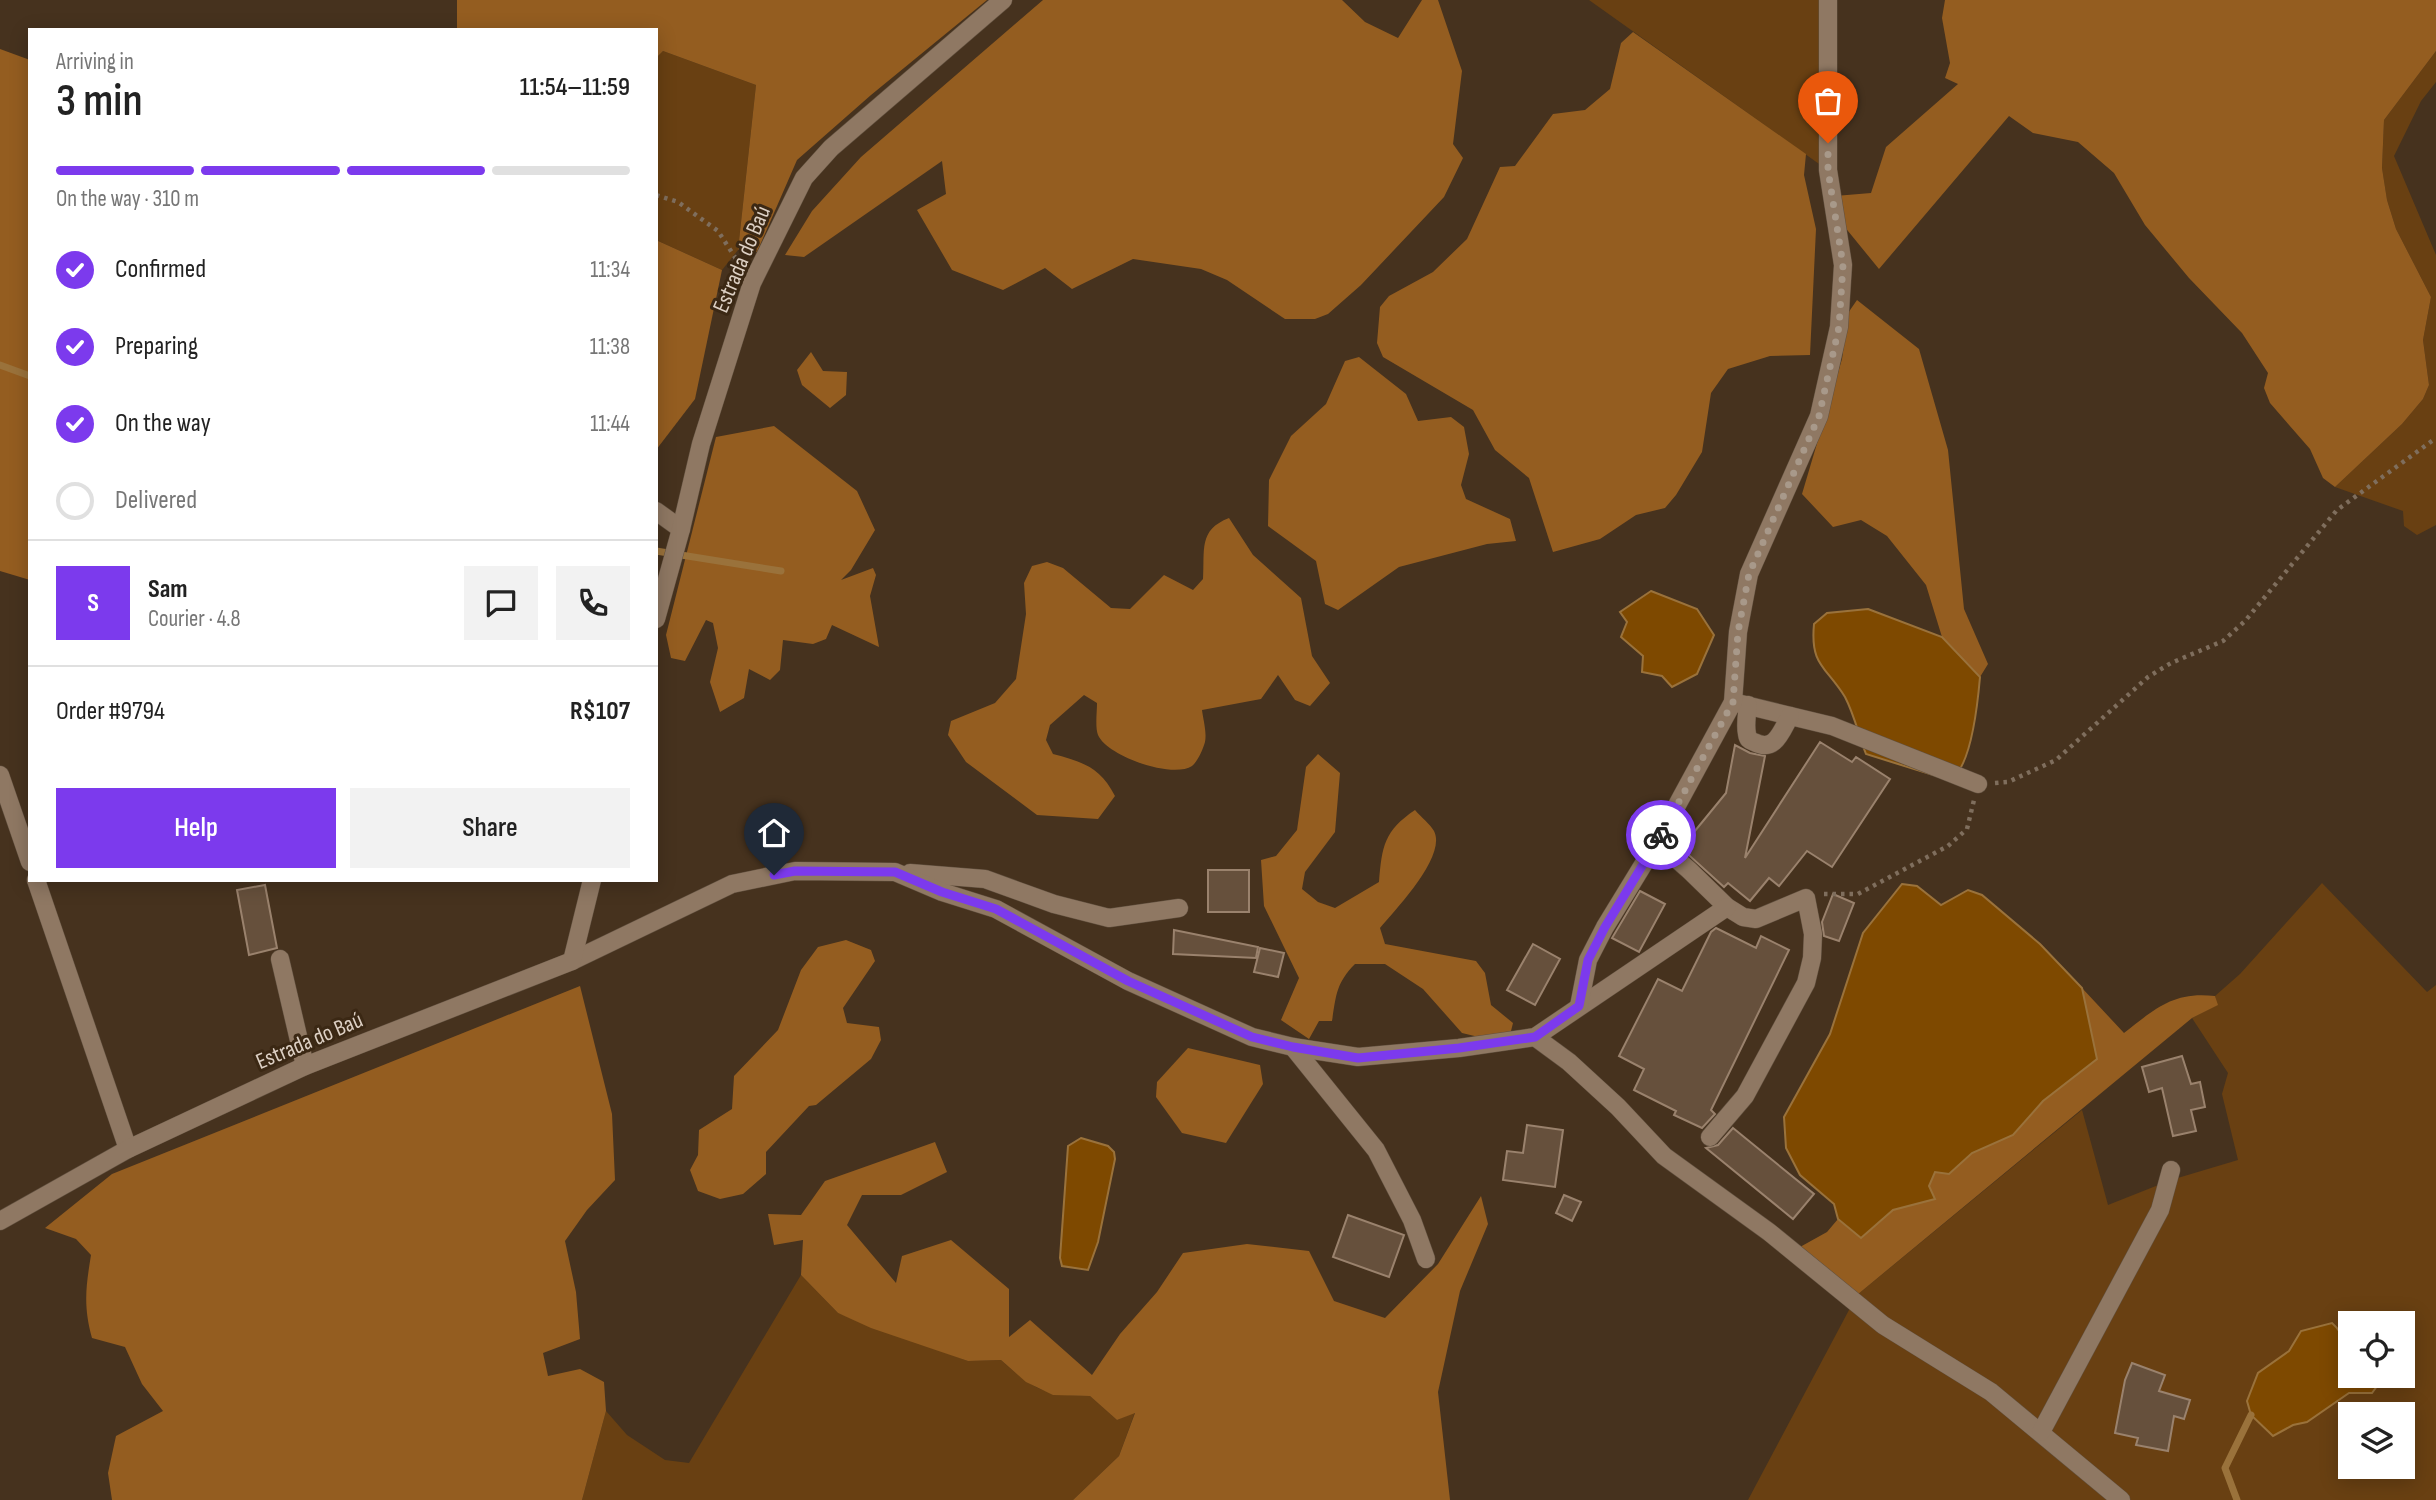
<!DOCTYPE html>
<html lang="en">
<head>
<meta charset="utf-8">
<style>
  body { margin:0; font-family:"Sofia Sans Condensed",sans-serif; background:#f2f2f2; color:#222; height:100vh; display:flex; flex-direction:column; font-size:26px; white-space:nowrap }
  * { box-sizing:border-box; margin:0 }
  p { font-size:23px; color:#767676 }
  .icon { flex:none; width:38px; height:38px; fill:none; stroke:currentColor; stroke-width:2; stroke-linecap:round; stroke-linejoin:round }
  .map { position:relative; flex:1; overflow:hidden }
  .drawer { position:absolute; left:28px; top:28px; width:630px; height:854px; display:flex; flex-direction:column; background:#fff; border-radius:0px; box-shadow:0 4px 18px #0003 }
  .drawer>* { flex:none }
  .fabs { position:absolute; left:2338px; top:1311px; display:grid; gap:14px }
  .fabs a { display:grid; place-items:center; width:77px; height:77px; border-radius:0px; background:#fff; box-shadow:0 4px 18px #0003; font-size:35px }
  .pin { position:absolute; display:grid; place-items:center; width:60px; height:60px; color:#fff; margin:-72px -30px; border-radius:50% 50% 50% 0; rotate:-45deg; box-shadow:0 0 7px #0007 }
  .pin .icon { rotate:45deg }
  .courier { position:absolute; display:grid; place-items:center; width:70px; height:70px; margin:-35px; border:5px solid #7c3aed; border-radius:50%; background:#fff; color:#222; box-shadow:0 2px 9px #0007 }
  .head em { font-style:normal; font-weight:600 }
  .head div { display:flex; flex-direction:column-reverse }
  .head { display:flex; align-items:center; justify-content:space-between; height:119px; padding:0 28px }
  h1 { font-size:46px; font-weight:600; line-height:52px }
  .bar { display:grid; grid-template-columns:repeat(4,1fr); gap:10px 7px; align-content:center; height:84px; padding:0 28px }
  .bar i { height:9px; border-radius:5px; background:#e0e0e0 }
  .bar .selected { background:#7c3aed }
  .bar p { grid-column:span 4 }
  .line { display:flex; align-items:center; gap:18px; padding:0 28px; border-top:2px solid #e0e0e0 }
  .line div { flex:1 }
  .round { display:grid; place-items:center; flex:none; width:74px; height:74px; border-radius:0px; background:#f2f2f2 }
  ol { padding:0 28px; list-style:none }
  li { display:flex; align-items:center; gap:21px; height:77px }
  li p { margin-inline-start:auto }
  li .icon { padding:7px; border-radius:50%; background:#7c3aed; color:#fff; stroke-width:4 }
  li:last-child { color:#767676 }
  li i { width:38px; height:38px; border:4px solid #e0e0e0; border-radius:50% }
  .button { display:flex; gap:14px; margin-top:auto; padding:14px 28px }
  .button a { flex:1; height:80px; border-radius:0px; background:#7c3aed; color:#fff; font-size:28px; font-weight:600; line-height:80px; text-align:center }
  .button a+a { background:#f2f2f2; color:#222 }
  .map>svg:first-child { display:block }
</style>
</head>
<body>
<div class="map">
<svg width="2436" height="1500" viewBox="0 0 2436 1500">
  <rect width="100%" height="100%" fill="#46321e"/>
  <g fill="#694012" fill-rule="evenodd">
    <path d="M1589 0H1835L1836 176Z"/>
    <path d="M663 51 756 85 738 250 722 270 656 240V58Z"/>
    <path d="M2436 51V82L2421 101 2394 156 2436 255V525L2417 535 2404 526 2403 511 2335 487 2402 424 2423 399 2429 385 2423 340 2431 297 2396 229 2387 200 2382 168 2384 120Z"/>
    <path d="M2322 883 2427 992 2436 985V1500H1748L1857 1295 2082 1110 2108 1205 2171 1180 2238 1160 2222 1094 2228 1073 2192 1018 2217 1005 2215 996 2240 974ZM2350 1323H2403V1376H2364L2380 1382 2349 1393 2307 1422 2293 1425 2273 1436 2258 1373 2289 1351 2343 1332 2350 1364ZM2350 1414H2403V1466H2350Z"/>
    <path d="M801 1275 838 1313 968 1361 1001 1360C1036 1391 1043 1395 1090 1396L1117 1420 1135 1412 1119 1456 1073 1500H582L606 1411 627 1435 665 1460 689 1463Z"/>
  </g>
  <g fill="#945d20">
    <path d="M457 0H987L871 95 797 160 757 252 738 250 756 85 663 51 656 58V30H457Z"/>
    <path d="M1043 0H1342L1365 22 1398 38 1422 0H1438L1462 71 1453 144 1463 158 1444 197 1361 285 1328 314 1315 319H1285L1227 280 1201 269 1133 259 1072 289 1045 268 1003 290 952 270 917 210 946 194 942 161 804 257 785 255 812 211 861 157Z"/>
    <path d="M1945 0H2436V51L2384 120 2382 168 2387 200 2396 229 2431 297 2423 340 2429 385 2423 399 2402 424 2335 487 2323 478 2310 449 2270 403 2264 388 2268 373 2242 333 2189 278 2145 225 2114 173 2078 142 2033 133 2009 116 1879 269 1839 220 1835 196 1871 193 1886 147 1958 84 1945 78 1950 63 1942 18Z"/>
    <path d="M1633 32 1806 154 1804 175 1816 229 1810 355 1770 356 1728 369 1711 393 1702 452 1676 495 1665 508 1636 515 1600 539 1553 552 1529 478 1495 450 1473 410 1383 357 1377 343 1380 307 1389 296 1433 272 1467 239 1500 167 1515 166 1553 114 1585 110 1610 89 1621 43Z"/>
    <path d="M0 49 30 60V580L0 571Z"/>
    <path d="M656 240 722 270 695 399 656 450Z"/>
    <path d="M1857 300 1919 349 1948 450 1964 609 1988 664 1980 677 1942 637 1926 585 1887 536 1861 520 1833 527 1802 494 1842 359 1848 313Z"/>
    <path d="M811 352 823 371 847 372 846 395 830 408 802 385 797 370Z"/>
    <path d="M1359 357 1406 394 1418 421 1451 417 1464 427 1469 454 1461 485 1466 499 1510 519 1516 541 1487 544 1399 567 1338 610 1325 604 1316 561 1268 526 1269 480 1291 436 1326 404 1345 361Z"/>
    <path d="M774 426 857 491 875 530 851 570 841 580 873 568 876 575 870 596 879 647 832 625 826 639 813 644 783 640 780 670 770 680 749 669 744 698 720 712 710 682 718 648 713 623 706 620 685 661 671 658 666 635 716 437Z"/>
    <path d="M1229 518 1253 555 1301 598 1312 656 1330 683 1310 706 1295 700 1278 675 1261 699 1202 710C1203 719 1207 732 1205 742 1203 749 1198 761 1192 766 1172 779 1107 756 1098 735 1095 727 1097 712 1097 703L1084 695 1050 725 1046 740 1053 754C1083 762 1100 767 1115 796L1098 819 1037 815 966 762 948 735 951 721 995 703 1016 679 1026 614 1024 583 1032 566 1047 562 1063 568 1111 608 1130 609 1164 575 1193 590 1203 579C1205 550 1198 530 1229 518Z"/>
    <path d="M1318 754 1340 773 1335 832 1305 872 1302 889 1318 902 1335 908 1379 882C1382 846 1384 831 1415 810 1421 817 1430 824 1434 831 1447 856 1396 909 1380 928L1385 944 1476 961 1485 973 1491 1005 1513 1023 1511 1031 1503 1039H1487L1462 1033 1423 989 1385 964H1355C1336 983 1336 996 1332 1021H1319L1309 1039 1281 1020 1299 978 1264 906 1261 860 1276 856 1297 830 1306 767Z"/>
    <path d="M846 940 871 950 875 961 843 1008 847 1023 879 1027 881 1040 871 1059 816 1105 809 1106 766 1152V1174L743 1194 720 1199 698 1191 690 1170 698 1155 699 1130 732 1109 734 1076 778 1030 801 970 818 947Z"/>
    <path d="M580 986 612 1114 615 1180 587 1210 565 1241 576 1292 580 1339 543 1353 548 1376 580 1369 604 1382 606 1411 582 1500H112L108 1473 116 1436 163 1411 142 1384 125 1347 92 1338C83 1306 86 1286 91 1255L76 1239 45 1228 112 1174Z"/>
    <path d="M2082 988 2124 1033C2155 1009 2173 991 2215 996L2218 1005 2192 1018 1857 1295 1800 1247 1827 1232 1838 1219 1861 1238 1893 1210 1935 1199 1929 1186 1935 1172 1949 1174 1972 1153 2013 1135 2043 1101 2096 1059Z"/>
    <path d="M1188 1048 1260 1065 1263 1084 1226 1143 1182 1133 1156 1097 1157 1082Z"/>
    <path d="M935 1142 947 1172 901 1195H862L847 1225 896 1283 902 1256 951 1240 1009 1289V1337L1030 1320 1092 1375 1120 1334 1157 1292 1183 1253 1247 1244 1309 1251 1334 1301 1385 1318 1438 1264 1481 1196 1488 1224 1460 1291 1438 1392 1450 1500H1073L1119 1456 1135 1413 1117 1420 1090 1396 1053 1395 1026 1382 1001 1360 968 1361 871 1328 838 1313 801 1275 803 1240 774 1245 768 1214 801 1215 825 1181Z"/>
  </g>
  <g fill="#7e4900" stroke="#9a723b" stroke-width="2">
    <path d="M1651 591 1697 609 1714 635 1697 674 1672 687 1662 676 1642 672 1643 656 1621 637 1627 622 1620 612Z"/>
    <path d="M1868 609 1942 637 1980 677C1978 700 1972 770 1949 780L1866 754C1859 736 1854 714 1845 697 1826 666 1810 666 1814 624L1827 613Z"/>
    <path d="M1902 884 1917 886 1941 905 1968 890 1982 895 2040 944 2082 988 2097 1059 2043 1101 2013 1135 1972 1153 1949 1174 1935 1172 1929 1186 1935 1199 1893 1210 1861 1238 1838 1219 1834 1204 1800 1175 1786 1148 1784 1117 1830 1034 1863 933Z"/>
    <path d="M1081 1138 1108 1146 1114 1152 1115 1159 1098 1242 1088 1270 1062 1266 1060 1258 1068 1146Z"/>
    <path d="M2332 1323C2347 1336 2350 1355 2350 1376H2364L2380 1382 2372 1393H2349L2307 1422 2293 1425 2273 1436 2251 1415 2247 1401 2258 1373 2289 1351 2301 1331Z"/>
  </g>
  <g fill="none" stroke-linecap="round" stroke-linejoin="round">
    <g stroke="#9a723b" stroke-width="7">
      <path d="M0 365 30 376"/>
      <path d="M656 551 781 571"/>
      <path d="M2237 1500 2225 1468 2251 1415"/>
    </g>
  </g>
  <g fill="#66503c" stroke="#9a826d" stroke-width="2">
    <path d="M1820 742 1852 762 1856 757 1890 779 1832 867 1807 851 1779 886 1769 878 1750 901 1728 883 1724 887 1681 848 1726 793 1735 745 1750 753 1765 756 1745 858Z"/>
    <rect x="1208" y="870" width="41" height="42"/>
    <path d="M265 885 277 948 249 955 237 890Z"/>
    <path d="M1640 891 1665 904 1639 952 1612 938Z"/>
    <path d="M1833 894 1854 903 1839 941 1824 936 1822 922Z"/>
    <path d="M1716 928 1756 948 1761 936 1789 950 1711 1110 1715 1114 1702 1128 1674 1115 1676 1111 1634 1090 1644 1069 1619 1056 1658 979 1682 991 1711 932Z"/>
    <path d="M1174 930 1258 947 1256 958 1173 954Z"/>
    <path d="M1533 944 1560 959 1535 1005 1507 990Z"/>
    <path d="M1260 948 1284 953 1278 977 1254 972Z"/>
    <path d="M2182 1056 2191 1084 2200 1082 2205 1107 2191 1110 2196 1131 2173 1136 2162 1088 2149 1092 2142 1067Z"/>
    <path d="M1527 1125 1563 1130 1555 1187 1503 1180 1507 1151 1523 1153Z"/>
    <path d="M1733 1128 1814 1194 1793 1219 1706 1148 1718 1145Z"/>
    <path d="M1564 1195 1581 1202 1572 1221 1556 1213Z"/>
    <path d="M1348 1215 1404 1235 1389 1277 1333 1257Z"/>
    <path d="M2132 1363 2165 1375 2159 1391 2190 1400 2184 1419 2174 1416 2168 1451 2136 1445 2138 1438 2115 1433 2125 1380Z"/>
  </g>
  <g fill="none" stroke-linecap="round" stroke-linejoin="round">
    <defs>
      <g id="minor">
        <path d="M656 511 681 529"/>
        <path d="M656 619 681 529 701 444 752 283 804 178 831 148 1003 0"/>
        <path d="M1733 702 1832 726 1978 784"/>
        <path d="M1748 705C1747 714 1745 725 1747 734 1748 740 1749 740 1754 742 1775 753 1781 732 1790 716"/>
        <path d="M0 775 30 862"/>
        <path d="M1657 842 1689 870 1727 907 1743 917 1756 919 1806 898 1813 934 1812 958 1806 983 1745 1096 1710 1137"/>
        <path d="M910 873 985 879 1054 904 1109 918 1179 908"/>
        <path d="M36 880 128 1149"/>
        <path d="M280 959 305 1066"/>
        <path d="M572 961 732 884 795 871 895 872 942 892 996 909 1128 981 1252 1037 1293 1047 1358 1057 1459 1048 1535 1037 1727 907"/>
        <path d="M1579 1006 1588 960 1605 927 1657 842 1733 702 1738 632 1749 574 1819 416 1839 327 1843 265 1828 170V0"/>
        <path d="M1535 1037 1569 1062 1618 1107 1664 1156 1769 1232 1883 1325 1991 1392 2121 1500"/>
        <path d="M1293 1047 1376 1150 1412 1220 1426 1259"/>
        <path d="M0 1221 128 1149 305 1066 572 961 592 880"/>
        <path d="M2041 1432 2160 1210 2171 1170"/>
      </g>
    </defs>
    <use href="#minor" stroke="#61503f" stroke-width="19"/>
    <g stroke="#7f6e5d" stroke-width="4.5" stroke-dasharray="3.5 5" stroke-linecap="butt">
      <path d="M656 195 678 202 718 231 740 265"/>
      <path d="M1995 783 2008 782 2056 760 2148 677 2171 663 2223 641 2245 621 2337 510 2436 438"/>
      <path d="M1824 894H1858L1948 846 1967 829 1974 800"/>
    </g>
    <use href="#minor" stroke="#8f7863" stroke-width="18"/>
  </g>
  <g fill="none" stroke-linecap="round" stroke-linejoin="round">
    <path stroke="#a8998a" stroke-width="7" stroke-dasharray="0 12.6" d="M1661 835 1733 702 1738 632 1749 574 1819 416 1839 327 1843 265 1828 170V143"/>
    <path stroke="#7c3aed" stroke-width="9" d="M774 875 795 871 895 872 942 892 996 909 1128 981 1252 1037 1293 1047 1358 1058 1459 1048 1535 1037 1579 1006 1588 960 1605 927 1661 835"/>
  </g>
  <g text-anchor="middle" stroke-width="6" stroke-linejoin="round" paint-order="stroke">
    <g font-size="23" fill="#ddd0c4" stroke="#3b2814">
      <text transform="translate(741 259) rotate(-67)" y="8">Estrada do Baú</text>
      <text transform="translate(309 1040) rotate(-23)" y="8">Estrada do Baú</text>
    </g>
  </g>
</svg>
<div class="fabs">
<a><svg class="icon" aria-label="locate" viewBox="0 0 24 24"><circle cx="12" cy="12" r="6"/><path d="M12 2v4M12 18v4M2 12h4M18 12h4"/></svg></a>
<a><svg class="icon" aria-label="layers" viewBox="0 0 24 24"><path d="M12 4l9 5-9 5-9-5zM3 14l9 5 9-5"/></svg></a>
</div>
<div class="pin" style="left:1828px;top:143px;background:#ea580c"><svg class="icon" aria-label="bag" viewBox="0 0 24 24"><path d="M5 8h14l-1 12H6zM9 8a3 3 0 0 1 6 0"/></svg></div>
<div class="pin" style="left:774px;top:875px;background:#1f2937"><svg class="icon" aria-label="home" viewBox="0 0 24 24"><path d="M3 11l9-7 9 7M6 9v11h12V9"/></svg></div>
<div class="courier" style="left:1661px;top:835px"><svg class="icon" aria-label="bike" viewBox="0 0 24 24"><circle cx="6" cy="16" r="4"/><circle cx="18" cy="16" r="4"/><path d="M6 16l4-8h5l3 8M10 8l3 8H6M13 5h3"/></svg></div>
<section class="drawer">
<div class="head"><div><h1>3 min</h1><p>Arriving in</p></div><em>11:54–11:59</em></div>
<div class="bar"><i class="selected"></i><i class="selected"></i><i class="selected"></i><i></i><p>On the way · 310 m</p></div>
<ol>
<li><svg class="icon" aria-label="check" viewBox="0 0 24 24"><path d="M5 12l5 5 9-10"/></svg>Confirmed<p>11:34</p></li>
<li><svg class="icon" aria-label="check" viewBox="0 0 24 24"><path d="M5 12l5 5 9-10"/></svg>Preparing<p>11:38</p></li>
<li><svg class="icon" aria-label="check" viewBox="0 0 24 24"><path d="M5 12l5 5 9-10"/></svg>On the way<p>11:44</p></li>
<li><i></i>Delivered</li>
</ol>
<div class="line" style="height:126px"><b class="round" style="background:#7c3aed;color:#fff">S</b><div><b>Sam</b><p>Courier · 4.8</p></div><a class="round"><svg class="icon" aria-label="chat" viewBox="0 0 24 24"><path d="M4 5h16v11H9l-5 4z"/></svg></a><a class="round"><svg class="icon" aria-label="phone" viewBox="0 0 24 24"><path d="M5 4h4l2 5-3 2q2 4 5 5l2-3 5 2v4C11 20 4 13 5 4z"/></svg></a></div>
<div class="line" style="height:91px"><div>Order #9794</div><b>R$107</b></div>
<div class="button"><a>Help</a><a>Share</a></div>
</section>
</div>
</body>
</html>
